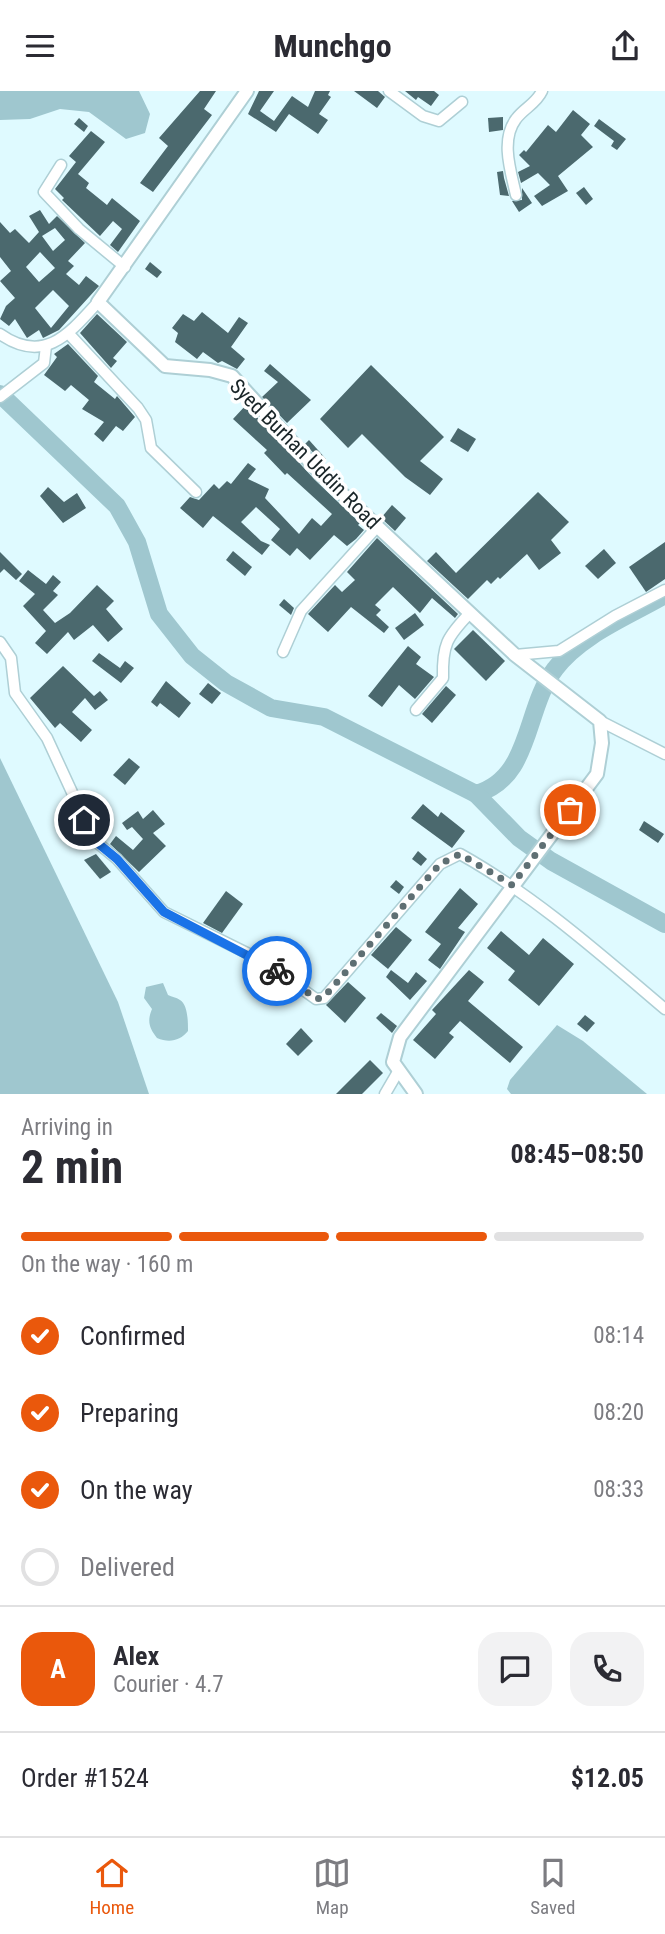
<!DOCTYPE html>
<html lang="en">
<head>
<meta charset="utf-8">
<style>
  body { margin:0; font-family:"Roboto Condensed",sans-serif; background:#f2f2f3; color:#2b2b33; height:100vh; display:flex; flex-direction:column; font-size:26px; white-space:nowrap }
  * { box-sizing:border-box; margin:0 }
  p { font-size:23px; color:#7c7c81 }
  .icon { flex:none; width:38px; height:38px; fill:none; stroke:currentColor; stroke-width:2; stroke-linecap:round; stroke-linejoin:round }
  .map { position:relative; height:1003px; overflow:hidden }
  .details { display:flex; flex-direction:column; background:#fff; flex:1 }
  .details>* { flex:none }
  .pin { position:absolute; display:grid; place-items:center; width:60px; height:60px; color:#fff; margin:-30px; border:4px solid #fff; border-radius:50%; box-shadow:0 2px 7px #0007 }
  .courier { position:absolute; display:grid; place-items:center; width:70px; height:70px; margin:-35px; border:5px solid #1a73e8; border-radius:50%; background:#fff; color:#222; box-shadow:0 2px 9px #0007 }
  .head em { font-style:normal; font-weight:700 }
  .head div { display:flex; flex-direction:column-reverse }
  .head { display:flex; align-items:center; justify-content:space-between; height:119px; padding:0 21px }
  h1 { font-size:46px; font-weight:700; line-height:52px }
  .bar { display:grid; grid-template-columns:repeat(4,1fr); gap:10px 7px; align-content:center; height:84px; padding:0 21px }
  .bar i { height:9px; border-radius:5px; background:#e1e1e2 }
  .bar .active { background:#ea580c }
  .bar p { grid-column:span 4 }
  .line { display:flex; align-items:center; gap:18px; padding:0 21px; border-top:2px solid #e1e1e2 }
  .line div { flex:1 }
  .round { display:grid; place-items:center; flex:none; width:74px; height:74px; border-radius:21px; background:#f2f2f3 }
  ol { padding:0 21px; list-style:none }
  li { display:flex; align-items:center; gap:21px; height:77px }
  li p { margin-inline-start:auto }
  li .icon { padding:7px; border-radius:50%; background:#ea580c; color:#fff; stroke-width:4 }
  li:last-child { color:#7c7c81 }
  li i { width:38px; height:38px; border:4px solid #e1e1e2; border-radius:50% }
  header { display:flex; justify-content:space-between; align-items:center; height:91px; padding:0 21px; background:#fff; font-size:32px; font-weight:700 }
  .tab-bar { display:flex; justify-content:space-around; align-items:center; height:98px; border-top:2px solid #e1e1e2; background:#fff; font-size:19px; color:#7c7c81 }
  .tab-bar a { display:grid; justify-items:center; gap:4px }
  .tab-bar .active { color:#ea580c }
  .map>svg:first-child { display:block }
</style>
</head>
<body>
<header><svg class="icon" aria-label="menu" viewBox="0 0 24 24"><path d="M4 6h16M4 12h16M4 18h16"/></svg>Munchgo<svg class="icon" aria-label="share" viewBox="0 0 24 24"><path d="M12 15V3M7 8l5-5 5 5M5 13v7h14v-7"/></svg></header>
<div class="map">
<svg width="665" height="1003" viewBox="0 0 665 1003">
  <rect width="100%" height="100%" fill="#dffaff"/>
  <g fill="#9fc7cf">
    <path d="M0 0H139L150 23 145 42 126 48 89 21 60 18 30 28 0 29Z"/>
    <path d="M0 667 118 911 149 1003H0Z"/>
    <path d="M163 892 168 904C172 906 176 906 180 909 188 914 188 931 188 940 180 950 169 952 157 947 149 937 147 930 152 918L144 907 146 896Z"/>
    <path d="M557 934 583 950 647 1003H511L507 998 510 989Z"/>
  </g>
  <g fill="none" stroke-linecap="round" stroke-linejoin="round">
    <g stroke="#9fc7cf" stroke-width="18">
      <path d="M0 303 117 415 137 451 159 523 192 565 226 592 271 617 324 626 476 703C532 687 524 618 555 578 580 544 629 525 665 504"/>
      <path d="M476 703 519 747 551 770 665 833"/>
    </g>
  </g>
  <g fill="#4b696e" fill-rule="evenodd">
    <path d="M200 0H216L204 18 212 24 153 101 140 92 168 55 159 47Z"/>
    <path d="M259 0H274L260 20 274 30 292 5 308 16 315 0H330L328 4 331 6 319 23 328 29 318 43 289 23 276 41 248 23Z"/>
    <path d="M354 0H378L385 6 377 17Z"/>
    <path d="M405 0H434L439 4 431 15 418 6 416 9Z"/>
    <path d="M573 19 590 33 581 44 593 56 558 85 568 100 542 115 534 105 550 94 538 82 521 92 518 81 530 75 519 64 524 59 526 61 548 34 556 41Z"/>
    <path d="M503 26V39L489 41 488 27Z"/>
    <path d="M79 27 88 35 84 41 74 33Z"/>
    <path d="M599 28 626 48 617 59 611 55 614 50 594 35Z"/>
    <path d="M91 40 105 51 78 83 89 92 86 97 107 114 112 107 140 130 118 161 110 154 122 138 113 130 100 145 62 109 64 107 55 98 76 71 69 65Z"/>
    <path d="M503 80 504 87 509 105 500 104 497 81Z"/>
    <path d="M584 96 593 108 586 114 576 102Z"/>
    <path d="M522 97 532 112 519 121 512 110 522 109Z"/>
    <path d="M40 119 49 133 57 125 85 152 68 170 74 175 66 183 79 194 86 185 99 195 59 239 43 247 39 239 27 247 15 228 9 235 0 228 6 215 15 207 0 190 11 180 0 166V131L10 142 15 138 29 152 39 141 29 125ZM55 137 65 149 53 160 42 145ZM40 161 55 177 39 191 26 176ZM53 199 69 215 51 237 35 217Z"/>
    <path d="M150 171 162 181 157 187 145 178Z"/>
    <path d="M202 221 228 242 239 226 248 232 231 256 245 268 237 278 222 270 218 272 203 261 197 268 175 251 178 242 172 237 183 223 194 230Z"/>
    <path d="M97 223 127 251 113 267 117 270 111 277 80 242Z"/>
    <path d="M68 253 98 285 94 291 115 308 117 305 135 326 123 340 116 335 103 351 94 343 104 331 82 318 89 309 71 294 65 300 44 284 57 266 54 263Z"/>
    <path d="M270 273 311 309 287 332 262 306 278 291 264 280Z"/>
    <path d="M371 274 444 346 420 370 443 388 430 404 405 386 362 343 348 357 320 328Z"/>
    <path d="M246 314 315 389 360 432 358 434 364 439 356 448 347 455 334 444 310 469 297 457 290 465 271 449 280 438 256 416 241 431 261 450 270 454 262 464 213 425 203 437 180 417 190 406 199 409 214 393 219 398 227 390 231 393 248 372 256 378 248 388 269 398 265 407 299 443 312 427 321 435 332 423 287 382 285 384 264 362 267 359 233 328Z"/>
    <path d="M458 337 476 348 468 361 450 350Z"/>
    <path d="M309 349 326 368 322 371 305 353Z"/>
    <path d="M48 396 64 411 77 402 86 417 63 432 40 405Z"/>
    <path d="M538 401 569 431 551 449 561 462 539 479 527 463 500 488 498 486 491 493 487 489 468 508 427 470 436 461 456 482Z"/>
    <path d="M392 414 406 427 395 440 381 427Z"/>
    <path d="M377 447 458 523 455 527 432 507 420 522 393 496 375 514 381 519 376 524 389 536 384 542 351 516 328 541 308 523 335 494 342 501 355 489 347 481Z"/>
    <path d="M665 451V488L646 501 629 476Z"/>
    <path d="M604 458 616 472 598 488 585 475Z"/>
    <path d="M233 460 252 476 245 485 226 469Z"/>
    <path d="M0 461 22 483 16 489 4 478 0 482Z"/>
    <path d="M28 479 46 493 53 484 61 491 53 500 58 504 43 519 55 532 70 522 97 494 114 510 106 518 123 538 108 551 93 534 74 549 68 541 47 563 35 552 46 540 23 515 35 503 19 490Z"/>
    <path d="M284 508 294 517 291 524 279 514Z"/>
    <path d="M415 522 424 534 404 549 395 537Z"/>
    <path d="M473 539 505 570 486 590 454 558Z"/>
    <path d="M408 555 421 566 416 573 434 586 415 608 399 594 382 616 368 605Z"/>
    <path d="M99 562 120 577 125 570 134 577 121 592 92 570Z"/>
    <path d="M63 575 94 605 100 600 108 609 95 619 85 607 72 621 92 639 81 651 60 632 55 637 30 607Z"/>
    <path d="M166 590 191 612 179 627 160 612 157 616 151 611Z"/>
    <path d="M208 592 221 602 212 613 199 603Z"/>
    <path d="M446 595 456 604 432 632 422 623Z"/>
    <path d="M129 667 140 676 125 694 113 684Z"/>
    <path d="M423 713 438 726 441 721 465 740 452 757 411 727Z"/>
    <path d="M153 719 165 733 153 742 166 755 139 781 110 753 116 745 133 759 143 748 132 736 127 739 122 732 138 720 143 728Z"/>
    <path d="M644 730 664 743 658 752 639 739Z"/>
    <path d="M418 760 427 768 421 775 412 768Z"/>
    <path d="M96 763 111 781 100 788 84 769Z"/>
    <path d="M396 789 404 796 399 803 390 796Z"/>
    <path d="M460 797 478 813 458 837 465 841 440 878 428 869 441 853 425 841Z"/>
    <path d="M226 800 243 813 222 842 203 832Z"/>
    <path d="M396 836 412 849 388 878 371 864Z"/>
    <path d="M501 840 529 864 543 847 574 873 539 915 508 889 515 880 487 857Z"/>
    <path d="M391 879 408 892 416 881 427 890 410 909 386 886Z"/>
    <path d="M469 879 484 891 468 910 523 956 510 972 460 930 449 942 454 946 435 968 413 949 436 923 432 919Z"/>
    <path d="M348 891 366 907 345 932 326 914Z"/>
    <path d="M381 922 397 935 392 942 376 927Z"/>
    <path d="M585 924 595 932 587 941 577 933Z"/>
    <path d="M301 937 313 950 298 965 286 953Z"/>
    <path d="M370 969 383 982 362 1003H336Z"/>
  </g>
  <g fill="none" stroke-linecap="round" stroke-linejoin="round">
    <defs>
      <g id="minor">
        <path d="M389 0 423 25 439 30 462 11"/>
        <path d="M61 74 44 101 79 138 125 176"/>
        <path d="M516 104C511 81 500 49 516 28 524 17 536 13 542 0"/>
        <path d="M0 243C44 274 69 243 98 211"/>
        <path d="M69 243 138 317 146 329 151 357 196 401"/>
        <path d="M0 306 44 272 46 255"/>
        <path d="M0 551 11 567 15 602 47 647 94 749 117 768 164 821 263 870 316 908 324 907 440 773 460 763C535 805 599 862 665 918"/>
        <path d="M283 561 301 520 377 436"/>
        <path d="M515 564 559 560 615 525 665 499"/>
        <path d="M416 619 443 587C442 554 447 546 469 523"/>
        <path d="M600 630 665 663"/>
        <path d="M385 1003 399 979"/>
      </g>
      <path id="tertiary" d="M247 0 98 211 165 275 210 279 232 285 321 383 515 564 600 630 602 652 597 683 400 946 393 971 416 1003"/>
    </defs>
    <use href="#minor" stroke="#aecfd5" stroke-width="13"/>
    <use href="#tertiary" stroke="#aecfd5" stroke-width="16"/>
    <use href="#minor" stroke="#fff" stroke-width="10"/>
    <use href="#tertiary" stroke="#fff" stroke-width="12"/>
  </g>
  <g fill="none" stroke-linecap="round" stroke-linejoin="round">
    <path stroke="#5e6f73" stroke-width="7" stroke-dasharray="0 12.6" d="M277 880 317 908 324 906 440 773 460 763 512 794 570 719"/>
    <path stroke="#1a73e8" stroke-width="9" d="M84 729 94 749 117 768 164 821 277 880"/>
  </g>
  <g text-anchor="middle" stroke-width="7" stroke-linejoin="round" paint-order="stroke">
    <g font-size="21" fill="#182427" stroke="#fff">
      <text transform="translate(305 363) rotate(45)" y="7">Syed Burhan Uddin Road</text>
    </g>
  </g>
</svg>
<div class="pin" style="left:570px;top:719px;background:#ea580c"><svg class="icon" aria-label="bag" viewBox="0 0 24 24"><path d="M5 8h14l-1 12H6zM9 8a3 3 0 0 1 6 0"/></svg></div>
<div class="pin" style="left:84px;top:729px;background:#1f2937"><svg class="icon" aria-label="home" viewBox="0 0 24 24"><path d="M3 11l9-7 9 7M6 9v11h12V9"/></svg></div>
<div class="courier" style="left:277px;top:880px"><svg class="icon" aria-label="bike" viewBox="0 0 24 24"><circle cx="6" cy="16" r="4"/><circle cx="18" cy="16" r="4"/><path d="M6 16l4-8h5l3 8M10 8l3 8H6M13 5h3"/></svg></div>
</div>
<section class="details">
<div class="head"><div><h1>2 min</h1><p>Arriving in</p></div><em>08:45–08:50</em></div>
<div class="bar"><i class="active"></i><i class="active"></i><i class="active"></i><i></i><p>On the way · 160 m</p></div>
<ol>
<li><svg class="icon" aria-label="check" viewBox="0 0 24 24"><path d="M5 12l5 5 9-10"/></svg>Confirmed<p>08:14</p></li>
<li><svg class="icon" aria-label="check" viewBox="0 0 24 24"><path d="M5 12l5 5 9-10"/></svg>Preparing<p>08:20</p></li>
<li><svg class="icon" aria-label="check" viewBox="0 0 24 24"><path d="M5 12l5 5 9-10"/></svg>On the way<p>08:33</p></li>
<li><i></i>Delivered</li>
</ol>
<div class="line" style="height:126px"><b class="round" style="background:#ea580c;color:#fff">A</b><div><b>Alex</b><p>Courier · 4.7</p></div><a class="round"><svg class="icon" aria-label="chat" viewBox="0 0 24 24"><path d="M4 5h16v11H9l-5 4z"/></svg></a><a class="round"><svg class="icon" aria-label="phone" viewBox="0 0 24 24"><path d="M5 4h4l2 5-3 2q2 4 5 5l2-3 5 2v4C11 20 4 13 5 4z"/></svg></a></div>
<div class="line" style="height:91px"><div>Order #1524</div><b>$12.05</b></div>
</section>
<nav class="tab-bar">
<a class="active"><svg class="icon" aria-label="home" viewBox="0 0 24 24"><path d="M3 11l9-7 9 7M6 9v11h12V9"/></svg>Home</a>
<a><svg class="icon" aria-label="map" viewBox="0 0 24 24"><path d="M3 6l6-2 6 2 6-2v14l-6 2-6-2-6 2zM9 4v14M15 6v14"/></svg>Map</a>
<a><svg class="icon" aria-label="saved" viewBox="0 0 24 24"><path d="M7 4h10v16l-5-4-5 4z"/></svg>Saved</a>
</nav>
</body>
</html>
